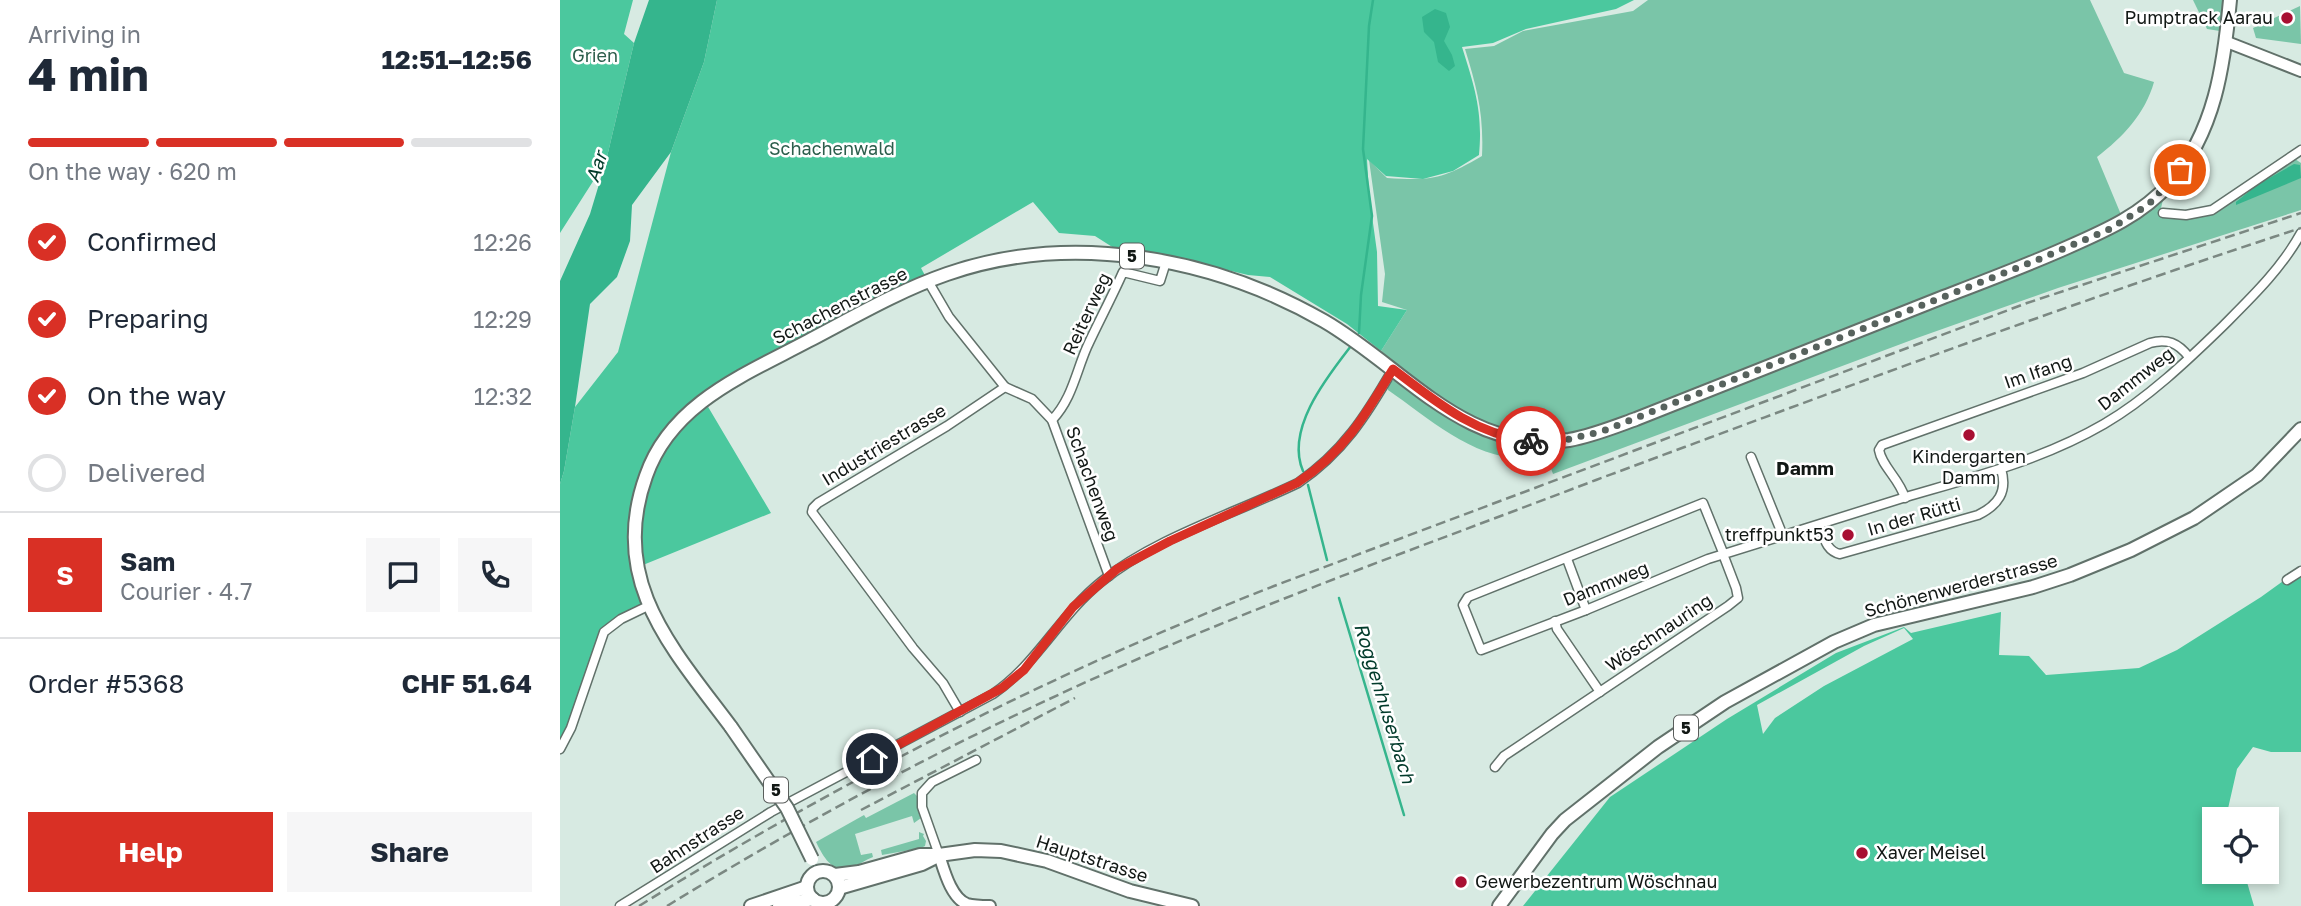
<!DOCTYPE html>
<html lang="en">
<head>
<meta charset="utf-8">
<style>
  body { margin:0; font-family:"Golos Text",sans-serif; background:#f6f6f7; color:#1f2937; height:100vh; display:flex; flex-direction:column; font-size:26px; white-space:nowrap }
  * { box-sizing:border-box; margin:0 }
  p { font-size:23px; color:#747a83 }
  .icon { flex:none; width:38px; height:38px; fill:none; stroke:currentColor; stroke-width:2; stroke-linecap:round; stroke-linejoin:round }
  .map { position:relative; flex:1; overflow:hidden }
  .panel { display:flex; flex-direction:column; background:#fff; width:560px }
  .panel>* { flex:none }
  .fabs { position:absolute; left:1642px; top:807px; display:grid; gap:14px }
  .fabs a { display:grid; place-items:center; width:77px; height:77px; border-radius:0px; background:#fff; box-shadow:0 4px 10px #0003; font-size:35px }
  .pin { position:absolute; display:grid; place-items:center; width:60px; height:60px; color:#fff; margin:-30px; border:4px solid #fff; border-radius:50%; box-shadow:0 2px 7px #0007 }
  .courier { position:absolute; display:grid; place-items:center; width:70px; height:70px; margin:-35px; border:5px solid #d93025; border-radius:50%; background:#fff; color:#222; box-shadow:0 2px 9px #0007 }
  .headline em { font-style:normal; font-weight:700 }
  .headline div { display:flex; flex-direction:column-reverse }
  .headline { display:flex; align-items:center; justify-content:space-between; height:119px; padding:0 28px }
  h1 { font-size:46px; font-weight:700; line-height:52px }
  .bar { display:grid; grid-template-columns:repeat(4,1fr); gap:10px 7px; align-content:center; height:84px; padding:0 28px }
  .bar i { height:9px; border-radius:5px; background:#e0e1e3 }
  .bar .active { background:#d93025 }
  .bar p { grid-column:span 4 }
  .line { display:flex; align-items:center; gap:18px; padding:0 28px; border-top:2px solid #e0e1e3 }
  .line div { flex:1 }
  .round { display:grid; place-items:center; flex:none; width:74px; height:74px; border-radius:0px; background:#f6f6f7 }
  ol { padding:0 28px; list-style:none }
  li { display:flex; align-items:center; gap:21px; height:77px }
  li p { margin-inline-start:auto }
  li .icon { padding:7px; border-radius:50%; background:#d93025; color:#fff; stroke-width:4 }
  li:last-child { color:#747a83 }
  li i { width:38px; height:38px; border:4px solid #e0e1e3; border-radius:50% }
  .button { display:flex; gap:14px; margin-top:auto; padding:14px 28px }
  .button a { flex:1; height:80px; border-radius:0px; background:#d93025; color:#fff; font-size:28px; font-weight:700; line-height:80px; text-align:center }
  .button a+a { background:#f6f6f7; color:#1f2937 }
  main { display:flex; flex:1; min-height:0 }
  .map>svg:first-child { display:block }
</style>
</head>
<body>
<main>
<section class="panel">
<div class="headline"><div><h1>4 min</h1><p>Arriving in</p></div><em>12:51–12:56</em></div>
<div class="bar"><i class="active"></i><i class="active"></i><i class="active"></i><i></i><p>On the way · 620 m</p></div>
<ol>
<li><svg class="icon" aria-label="check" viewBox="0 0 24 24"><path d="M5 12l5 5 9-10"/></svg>Confirmed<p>12:26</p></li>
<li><svg class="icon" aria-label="check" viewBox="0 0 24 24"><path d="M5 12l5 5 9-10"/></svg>Preparing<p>12:29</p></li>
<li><svg class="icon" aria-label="check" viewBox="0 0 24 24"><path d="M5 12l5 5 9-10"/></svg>On the way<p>12:32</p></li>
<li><i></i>Delivered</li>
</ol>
<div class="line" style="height:126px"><b class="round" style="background:#d93025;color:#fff">S</b><div><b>Sam</b><p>Courier · 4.7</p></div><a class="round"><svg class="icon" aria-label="chat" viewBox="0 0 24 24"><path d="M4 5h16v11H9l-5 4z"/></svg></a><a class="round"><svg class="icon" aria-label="phone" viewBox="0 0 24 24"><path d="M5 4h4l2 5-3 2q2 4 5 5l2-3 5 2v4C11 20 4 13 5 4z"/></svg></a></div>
<div class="line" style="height:91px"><div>Order #5368</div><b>CHF 51.64</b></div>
<div class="button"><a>Help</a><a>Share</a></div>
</section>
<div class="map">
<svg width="1741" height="906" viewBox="0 0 1741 906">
  <rect width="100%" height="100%" fill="#d7eae2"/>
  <g fill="#7ac5a8">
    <path d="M1088 0H1530L1564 73 1594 82C1585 114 1563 137 1537 157L1562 217 1532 233 1048 424 1011 435 970 436 936 428 886 405 821 351 847 310 822 302 825 274 809 160 827 178C873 181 882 179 922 156 924 114 917 88 905 49L934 46 963 31 1073 11Z"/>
    <path d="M1633 0H1663L1660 31 1647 29Z"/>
    <path d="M1740 6 1741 44 1696 38 1693 28Z"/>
    <path d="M1735 159 1741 163V210L1498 288 1357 338 993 474 986 455C927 472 873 421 828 390L827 386 831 381 838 380C892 421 927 448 998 446L1520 247 1568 226 1604 196 1600 212C1621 216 1637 219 1657 210Z"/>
    <path d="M354 793 358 797 361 818 354 823 352 816 295 834 301 855 312 853 313 857C305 860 299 865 291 868 272 874 263 856 256 842L304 815 306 818Z"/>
    <path d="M359 832 364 834 363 836 366 841 365 846 361 848 322 855 321 850 359 839Z"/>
  </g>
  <g fill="#4bc89e" fill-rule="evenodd">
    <path d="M0 0H73L64 34 74 43 46 161 0 233Z"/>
    <path d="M157 0H1074L1056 9 966 29 933 43 902 47C915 88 923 112 919 155L893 171 863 179 826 176 807 159 809 194 817 252 818 306 847 310 821 351 787 324 710 277 688 275 617 258 557 250 535 236 499 233 473 202 361 268 368 281 144 400 211 513 83 565 88 606 49 627 0 749V484L4 471 15 407 58 352 111 152 144 62Z"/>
    <path d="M1741 568V752H1711L1693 747 1677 769 1667 813 1669 819H1654V872H1684L1694 906H963L1050 797 1167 719 1276 653 1344 627 1351 633 1441 612 1439 655 1469 656 1486 675 1579 668 1617 650 1701 597ZM1344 628 1353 639 1264 686 1215 718 1203 734 1197 705 1304 646Z"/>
  </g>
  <g fill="#35b58d">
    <path d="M89 0H157L144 62 111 152 72 205 70 241 57 277 30 304 15 407 4 471 0 484V281L30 214 46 161 74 43Z"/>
    <path d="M875 9 886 13 890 27 884 41 892 55 895 66 889 71 878 62 874 42 864 32 862 17Z"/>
    <path d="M1734 164 1740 165 1741 178 1676 205V202L1697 185Z"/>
  </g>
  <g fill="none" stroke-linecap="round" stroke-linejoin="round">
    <g stroke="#35b58d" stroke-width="2.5">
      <path d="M799 333 801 295 812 216 803 149 809 26 813 0"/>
      <path d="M743 471C725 429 767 377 791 346"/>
      <path d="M748 485 767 560"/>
      <path d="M779 598 844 815"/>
    </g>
    <defs>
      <g id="street">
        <path d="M1603 213 1626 215 1652 210 1741 150"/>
        <path d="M368 281 389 317 445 387 387 426 258 503 253 508 252 512 353 648 383 683 400 712"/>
        <path d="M445 387 472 399 492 420 549 576"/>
        <path d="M492 420C512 399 516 372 527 347 539 321 552 297 563 272L600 281 606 262"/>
        <path d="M1191 457 1223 536"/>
        <path d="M1345 498C1339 478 1322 467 1319 450L1322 445 1523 373 1590 343C1607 338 1618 343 1629 357"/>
        <path d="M1259 525C1264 537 1266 551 1280 554L1418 515C1438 505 1448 492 1441 469"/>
        <path d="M1007 559 1026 610"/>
        <path d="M1727 580 1741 571"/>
        <path d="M995 621 997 629 1040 692"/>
        <path d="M0 749 11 728 44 632 61 619 88 606"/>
        <path d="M935 767 944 756 1168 606 1178 598 1176 588 1163 554 1162 550 1143 503 908 597 903 605 921 650 1026 610 1148 559C1214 538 1280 518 1346 497 1414 477 1482 460 1544 424 1587 399 1628 360 1663 326 1693 296 1721 269 1741 233"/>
        <path d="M379 855 362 807V793L372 782 416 760"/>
        <path d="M60 906 211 812 433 694C477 664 500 615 541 582 593 539 676 513 738 483 783 452 806 416 833 369"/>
      </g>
      <g id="secondary">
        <path d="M1667 42 1741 71"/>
        <path d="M379 855C384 870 391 898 407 904 414 906 423 906 430 906"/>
      </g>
      <g id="primary">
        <path d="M171 727C112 648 48 581 86 476 111 403 186 374 248 341 294 317 338 291 387 274 511 231 652 257 764 321 845 368 905 454 1009 440 1032 436 1054 427 1076 419 1177 379 1279 339 1381 298 1420 283 1460 268 1499 251 1540 233 1580 217 1610 183 1655 132 1664 65 1670 0"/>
        <circle cx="263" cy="887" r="16"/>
        <path d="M275 875 299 872 360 855H379L415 850 441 851 487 861 570 891 632 906"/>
        <path d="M279 888 362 864 378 856"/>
        <path d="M191 906 247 887"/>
        <path d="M219 906 253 899"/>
        <path d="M939 906 992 834 1005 820 1098 747 1165 702 1274 642 1314 625 1473 587 1510 575 1571 550 1634 518 1697 475 1741 429"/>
      </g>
    </defs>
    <use href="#street" stroke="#61716a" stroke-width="11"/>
    <use href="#secondary" stroke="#61716a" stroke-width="14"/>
    <use href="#primary" stroke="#61716a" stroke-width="16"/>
    <use href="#street" stroke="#fff" stroke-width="8"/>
    <use href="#secondary" stroke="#fff" stroke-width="10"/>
    <use href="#primary" stroke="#fff" stroke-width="12"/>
    <g stroke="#7b8882" stroke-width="2.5" stroke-dasharray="10 5" stroke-linecap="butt">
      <path d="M301 810 515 698"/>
      <path d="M79 906C281 781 492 673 714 586L1467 303 1741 213"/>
      <path d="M107 906C258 813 417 729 580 658 730 593 884 538 1036 480 1270 393 1504 305 1741 228"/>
    </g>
    <defs>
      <path id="primary-bridge" d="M171 727 227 808 252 859"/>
    </defs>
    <use href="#primary-bridge" stroke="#61716a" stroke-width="16" stroke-linecap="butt"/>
    <use href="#primary-bridge" stroke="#fff" stroke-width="12"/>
  </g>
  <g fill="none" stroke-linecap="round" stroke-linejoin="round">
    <path stroke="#57625d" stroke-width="7" stroke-dasharray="0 12.6" d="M971 441 1006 440 1043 431 1477 260 1550 229 1589 204 1620 170"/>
    <path stroke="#d93025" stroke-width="9" d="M312 759 442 688 464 670 513 607 557 569 610 541 737 483C784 452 805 416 833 369 876 402 916 435 971 441"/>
  </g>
  <g fill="#a80f32" stroke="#fff" stroke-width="2.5">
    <circle cx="1727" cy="18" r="7"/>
    <circle cx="1409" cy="435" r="7"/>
    <circle cx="1288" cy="535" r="7"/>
    <circle cx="1302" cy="853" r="7"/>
    <circle cx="901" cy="882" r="7"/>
  </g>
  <g text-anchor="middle" stroke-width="5" stroke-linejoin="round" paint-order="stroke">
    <g fill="#fff" stroke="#595d5b" stroke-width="2">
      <rect x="560" y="243.5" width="24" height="25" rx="5"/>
      <rect x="1114" y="715.5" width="24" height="25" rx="5"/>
      <rect x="204" y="777.5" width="24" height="25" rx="5"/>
    </g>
    <g font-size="16" font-weight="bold" fill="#121815">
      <text x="572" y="262">5</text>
      <text x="1126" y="734">5</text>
      <text x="216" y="796">5</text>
    </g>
    <g font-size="18" fill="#121815" stroke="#fff" text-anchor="end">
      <text x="1713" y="24">Pumptrack Aarau</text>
      <text x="1409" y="463" text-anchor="middle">Kindergarten<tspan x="1409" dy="21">Damm</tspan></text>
      <text x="1274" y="541">treffpunkt53</text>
      <text x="1316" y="859" text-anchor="start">Xaver Meisel</text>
      <text x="915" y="888" text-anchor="start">Gewerbezentrum Wöschnau</text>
    </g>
    <g font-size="18" fill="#2c5e4c" stroke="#fff">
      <text x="35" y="62">Grien</text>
      <text x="272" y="155">Schachenwald</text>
    </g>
    <g font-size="18" fill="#121815" stroke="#fff">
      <text transform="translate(280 306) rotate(-27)" y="6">Schachenstrasse</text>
      <text transform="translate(527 314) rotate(-65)" y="6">Reiterweg</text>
      <text transform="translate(1478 372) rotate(-19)" y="6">Im Ifang</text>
      <text transform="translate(1576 379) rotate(-38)" y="6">Dammweg</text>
      <text transform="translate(324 445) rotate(-31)" y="6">Industriestrasse</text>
      <text transform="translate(532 484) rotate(70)" y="6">Schachenweg</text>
      <text transform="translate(1354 517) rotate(-16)" y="6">In der Rütti</text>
      <text transform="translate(1046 584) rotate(-22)" y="6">Dammweg</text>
      <text transform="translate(1401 586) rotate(-15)" y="6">Schönenwerderstrasse</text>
      <text transform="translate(1099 633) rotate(-34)" y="6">Wöschnauring</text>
      <text transform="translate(137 840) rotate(-33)" y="6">Bahnstrasse</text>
      <text transform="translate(532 859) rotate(18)" y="6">Hauptstrasse</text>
    </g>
    <g font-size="19" font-style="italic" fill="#023b2b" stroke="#fff">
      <text transform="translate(36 167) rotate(-72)" y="7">Aar</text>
      <text transform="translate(825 703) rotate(73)" y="7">Roggenhuserbach</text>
    </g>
    <g font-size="19" font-weight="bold" fill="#121815" stroke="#fff">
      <text x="1245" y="475">Damm</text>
    </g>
  </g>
</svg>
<div class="fabs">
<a><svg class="icon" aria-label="locate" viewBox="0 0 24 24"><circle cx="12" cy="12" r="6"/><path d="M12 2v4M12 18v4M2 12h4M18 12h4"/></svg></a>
</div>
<div class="pin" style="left:1620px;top:170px;background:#ea580c"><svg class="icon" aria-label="bag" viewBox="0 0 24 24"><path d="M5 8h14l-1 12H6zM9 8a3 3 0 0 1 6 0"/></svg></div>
<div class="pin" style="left:312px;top:759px;background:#1f2937"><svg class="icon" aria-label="home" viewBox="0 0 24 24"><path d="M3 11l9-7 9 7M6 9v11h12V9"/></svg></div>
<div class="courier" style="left:971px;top:441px"><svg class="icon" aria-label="bike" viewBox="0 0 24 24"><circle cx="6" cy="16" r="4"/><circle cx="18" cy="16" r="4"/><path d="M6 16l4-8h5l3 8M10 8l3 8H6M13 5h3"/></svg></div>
</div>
</main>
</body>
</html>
